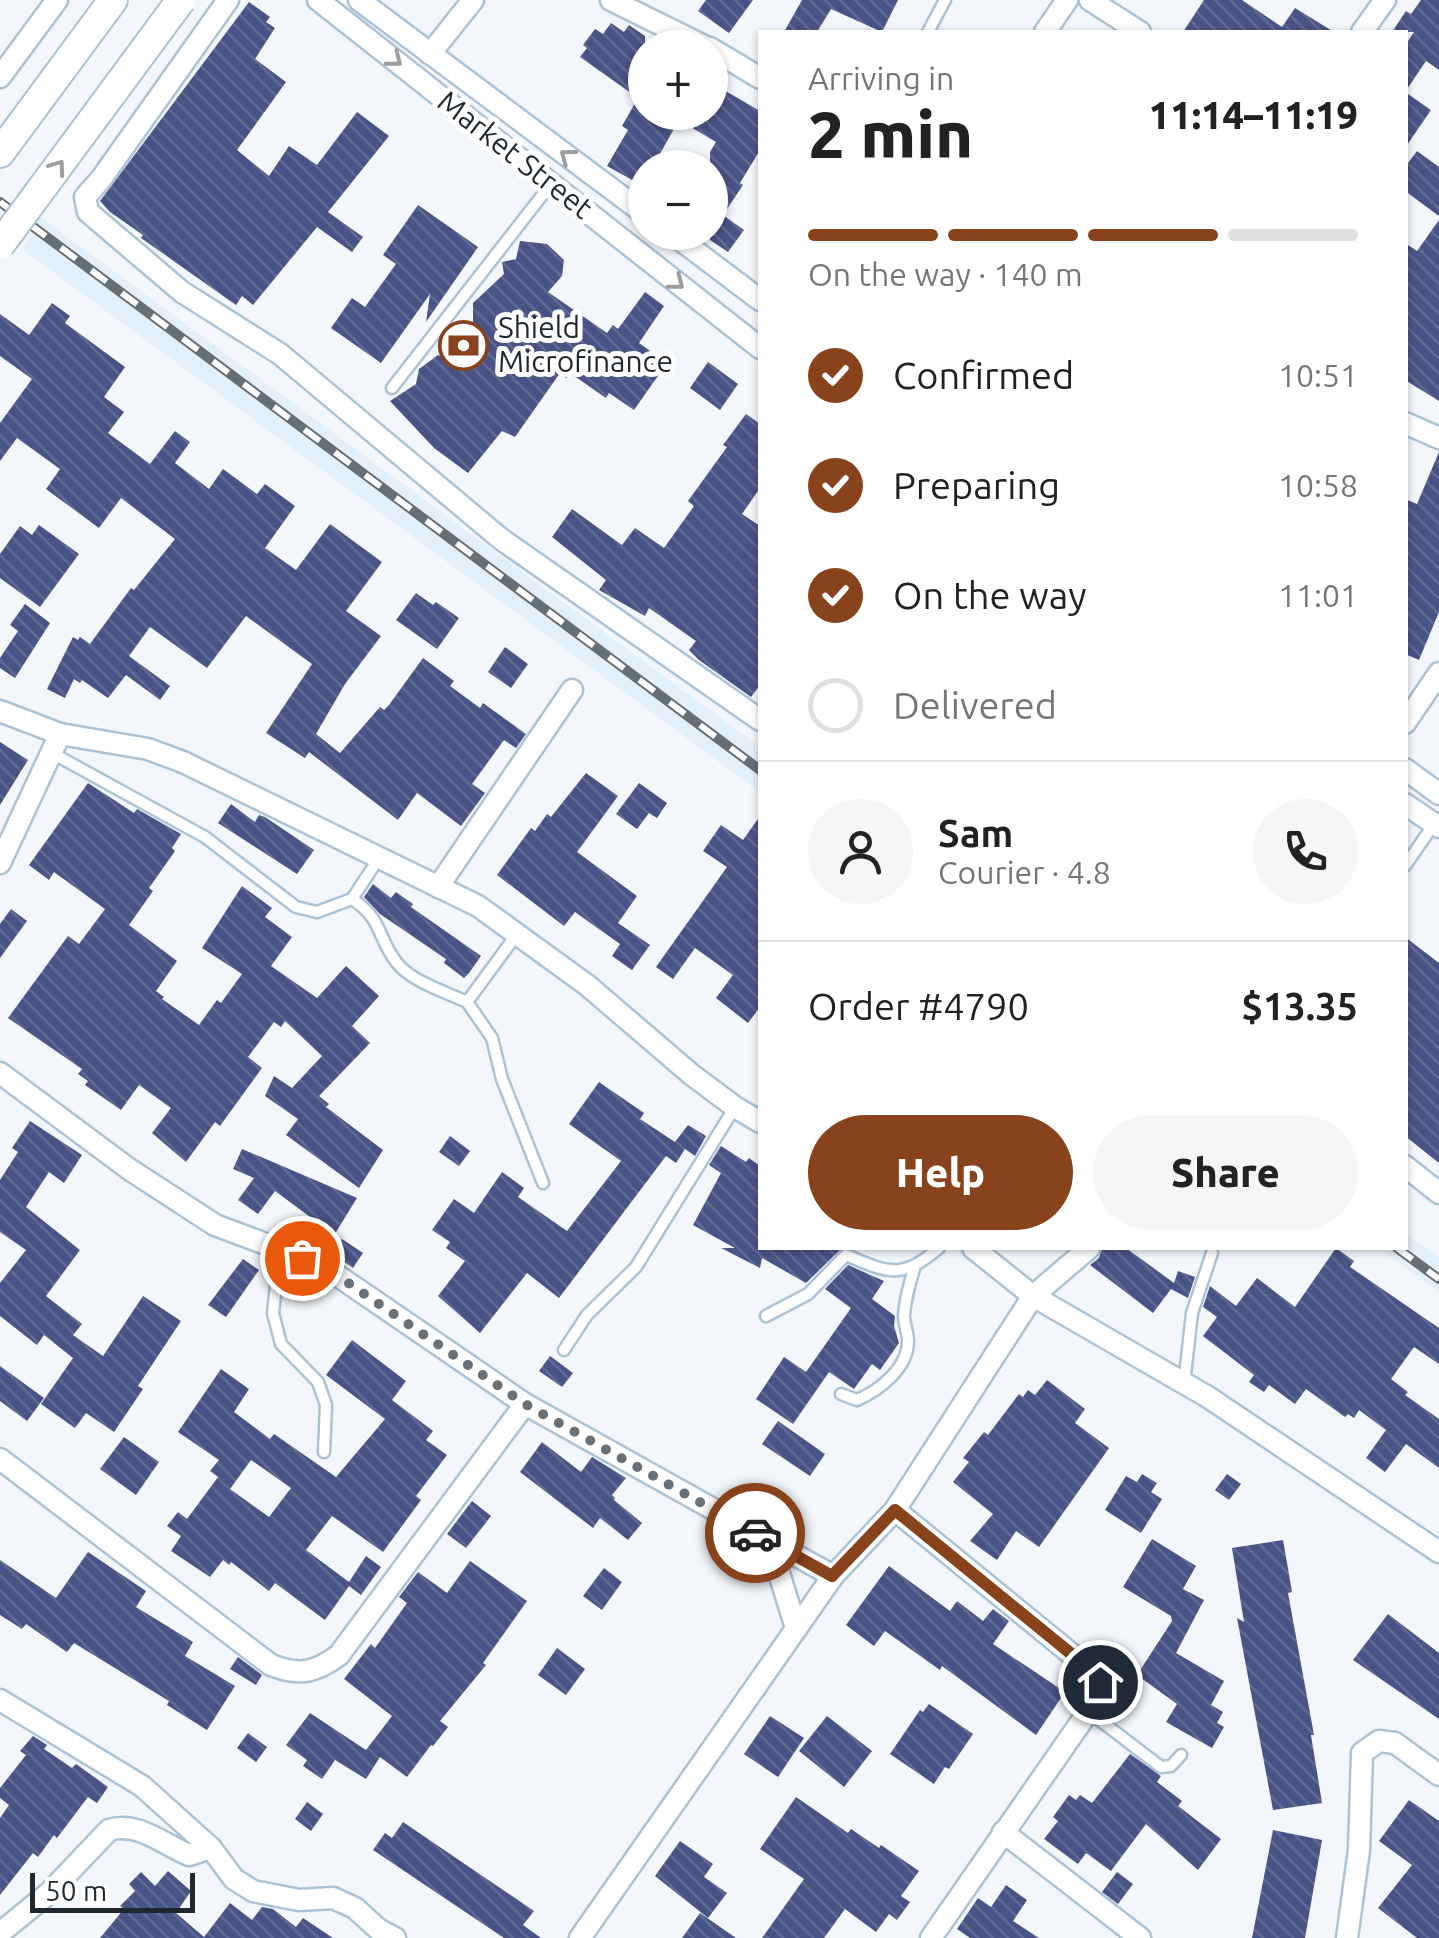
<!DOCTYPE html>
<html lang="en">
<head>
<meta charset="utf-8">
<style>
  body { margin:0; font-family:Ubuntu,sans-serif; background:#f6f6f6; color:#222; height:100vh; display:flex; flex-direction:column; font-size:38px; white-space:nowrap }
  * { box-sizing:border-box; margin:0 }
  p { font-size:32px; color:#767676 }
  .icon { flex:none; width:55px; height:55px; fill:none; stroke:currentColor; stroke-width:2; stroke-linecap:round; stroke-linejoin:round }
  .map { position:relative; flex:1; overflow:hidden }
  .side { position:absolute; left:758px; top:30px; width:650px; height:1220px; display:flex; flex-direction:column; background:#fff; border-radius:0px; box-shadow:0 2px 8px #0004 }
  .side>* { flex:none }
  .fabs { position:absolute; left:628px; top:30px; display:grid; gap:20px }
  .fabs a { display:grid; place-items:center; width:100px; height:100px; border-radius:50%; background:#fff; box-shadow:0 2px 8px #0004; font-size:50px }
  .scale { position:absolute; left:30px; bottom:25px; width:165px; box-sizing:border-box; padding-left:10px; border:5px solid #1f282f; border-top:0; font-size:28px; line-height:35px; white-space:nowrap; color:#1f282f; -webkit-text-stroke:8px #fff; paint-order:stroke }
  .pin { position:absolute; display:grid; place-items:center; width:85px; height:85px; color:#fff; margin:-42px; border:5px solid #fff; border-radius:50%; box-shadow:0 2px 10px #0007 }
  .courier { position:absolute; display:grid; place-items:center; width:100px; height:100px; margin:-50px; border:8px solid #88421c; border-radius:50%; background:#fff; color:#222; box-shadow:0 2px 12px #0007 }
  .headline em { font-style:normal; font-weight:800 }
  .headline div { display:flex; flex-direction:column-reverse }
  .headline { display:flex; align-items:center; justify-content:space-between; height:170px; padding:0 50px }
  h1 { font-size:65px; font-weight:800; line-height:75px }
  .bar { display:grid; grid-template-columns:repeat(4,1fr); gap:15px 10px; align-content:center; height:120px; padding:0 50px }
  .bar i { height:12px; border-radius:8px; background:#e0e0e0 }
  .bar .active { background:#88421c }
  .bar p { grid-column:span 4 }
  .line { display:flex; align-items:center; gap:25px; padding:0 50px; border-top:2px solid #e0e0e0 }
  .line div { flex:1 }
  .round { display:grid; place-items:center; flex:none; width:105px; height:105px; border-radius:52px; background:#f6f6f6 }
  ol { padding:0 50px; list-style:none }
  li { display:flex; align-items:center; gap:30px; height:110px }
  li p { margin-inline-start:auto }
  li .icon { padding:10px; border-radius:50%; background:#88421c; color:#fff; stroke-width:4 }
  li:last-child { color:#767676 }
  li i { width:55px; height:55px; border:5px solid #e0e0e0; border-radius:50% }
  .primary-button { display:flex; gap:20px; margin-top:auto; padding:20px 50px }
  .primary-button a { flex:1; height:115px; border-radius:60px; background:#88421c; color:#fff; font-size:40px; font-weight:800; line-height:115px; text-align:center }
  .primary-button a+a { background:#f6f6f6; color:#222 }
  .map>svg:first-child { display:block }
</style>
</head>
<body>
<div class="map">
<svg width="1439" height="1938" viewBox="0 0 1439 1938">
  <defs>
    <pattern id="building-back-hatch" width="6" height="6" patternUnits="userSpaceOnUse" patternTransform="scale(2.5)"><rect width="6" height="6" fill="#4a5386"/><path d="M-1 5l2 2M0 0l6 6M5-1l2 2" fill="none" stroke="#616892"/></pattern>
  </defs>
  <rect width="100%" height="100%" fill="#f3f7fb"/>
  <g fill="#e3eff9">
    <path d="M39 216 760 747V792L23 250Z"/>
    <path d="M1405 1232 1439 1258V1292L1378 1248H1405Z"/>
  </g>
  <g fill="url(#building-back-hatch)" fill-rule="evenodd">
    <path d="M706 0H753L729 33 698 11Z"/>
    <path d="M802 0H898L882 32 831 9 817 32H784Z"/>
    <path d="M1204 0H1242L1282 27 1295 8 1334 32H1183Z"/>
    <path d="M1421 0H1439V70L1426 61 1405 92V46L1414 32H1392L1406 11 1411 14Z"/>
    <path d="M249 2 270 17 266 22 275 28 255 59 286 82 237 150 269 176 289 146 317 165 357 112 389 136 328 212 363 237 352 252 317 227 253 305 242 296 236 305 141 238 143 235 110 212 100 201Z"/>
    <path d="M611 23 624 32 629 25 645 36V112H710V82L760 111V150L740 183 743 185 723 215 744 230 728 252 710 240V152L716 142 679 120 652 168H645L641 185 607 166 628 130 622 126 638 98 580 57 587 48 583 45 595 29 603 34Z"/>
    <path d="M1405 92 1431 110 1405 148Z"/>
    <path d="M1417 151 1439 167V216L1405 191V167Z"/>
    <path d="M418 205 478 247 426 322 430 294 381 363 331 328 352 298 365 307 396 264 383 255Z"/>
    <path d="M1439 220V401L1405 380V243L1417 251Z"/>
    <path d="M520 241 547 244 564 260 562 276 548 292 607 333 613 325 618 329 645 292 664 306 639 343 667 363 634 410 609 393 606 398 570 373 566 378 560 373 515 437 502 431 468 473 434 448 390 401 416 384 419 369 438 355 473 369V303L504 274 502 262 516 259Z"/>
    <path d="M52 303 70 316 65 323 125 367 104 397 124 412 108 433 150 464 175 431 190 442 175 463 209 489 223 469 257 494 265 484 295 506 265 548 296 570 330 524 382 562 346 611 381 636 345 684 316 734 340 753 380 707 384 710 389 705 423 658 454 681 450 686 480 708 483 703 526 734 516 748 504 740 472 784 485 793 461 826 417 793 398 820 309 752 305 758 266 733 312 664 246 616 207 668 150 627 129 656 170 686 160 700 126 675 108 698 82 680 80 683 74 679 65 698 47 689 73 637 78 640 80 637 90 644 131 588 134 590 175 539 121 498 99 528 46 489 60 469 17 438 0 461V423L32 379 0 356V314L29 335Z"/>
    <path d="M708 362 738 384 720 410 690 388Z"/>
    <path d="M746 414 760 424V488L742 514 760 526V685L751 697 699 660 689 650 696 641 649 608 645 616 599 590 606 580 552 537 572 509 622 545 635 528 664 548 694 506 688 501 727 447 723 445Z"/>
    <path d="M1439 452V612L1419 660 1405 654V499L1417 504Z"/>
    <path d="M39 525 79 554 40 607 0 578V554L20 526 32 535Z"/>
    <path d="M416 593 433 605 436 602 459 618 437 649 396 620Z"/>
    <path d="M25 604 50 623 15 678 0 668V658L18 631 10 625Z"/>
    <path d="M505 647 528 664 511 688 488 672Z"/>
    <path d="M0 742 28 760 0 805Z"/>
    <path d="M586 773 618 796 577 852 637 896 618 923 650 945 632 970 612 956 620 944 575 912 564 926 497 875 531 828 535 831 547 814 551 817Z"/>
    <path d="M88 783 134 813 137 809 181 834 172 848 175 851 149 888 153 891 129 925 177 961 156 991 164 997 162 999 199 1025 217 1000 221 1003 242 974 202 948 242 886 272 908 265 917 292 937 271 966 317 998 346 966 379 996 352 1026 370 1043 319 1096 329 1104 326 1107 383 1150 359 1188 286 1135 298 1119 265 1096 274 1076 292 1088 322 1056 285 1021 281 1027 274 1022 248 1057 262 1068 220 1126 215 1122 186 1162 152 1133 171 1108 139 1085 121 1110 85 1085 88 1081 78 1074 82 1069 8 1018 68 936 79 944 105 909 54 872 49 880 29 865Z"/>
    <path d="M639 783 667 803 657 818 649 813 637 829 616 814Z"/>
    <path d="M231 804 255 822 259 815 265 817 314 850 297 874 218 823Z"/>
    <path d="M760 816V1007L748 1023 716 998 733 975 695 948 673 979 656 967 727 867 703 851 721 825 743 840Z"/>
    <path d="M373 884 391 898 396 892 413 904 411 907 481 956 469 973 464 978 444 963 446 959 380 914 364 897Z"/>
    <path d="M11 909 27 921 0 958V924Z"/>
    <path d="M1405 937 1439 963V1163L1405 1136Z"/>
    <path d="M599 1082 644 1113 640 1119 675 1142 688 1125 706 1136 695 1156 685 1149 676 1163 666 1156 559 1298 527 1273 480 1333 438 1296 465 1261 446 1248 450 1242 432 1230 454 1199 474 1213 502 1172 524 1188 518 1197 567 1231 621 1161 569 1124Z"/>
    <path d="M30 1121 82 1155 64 1183 49 1172 26 1207 80 1250 46 1296 82 1324 73 1335 103 1356 143 1296 181 1321 138 1386 143 1389 114 1432 86 1413 75 1428 41 1404 73 1358 44 1335 37 1345 0 1316V1283L26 1250 0 1232V1180L18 1152 12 1148Z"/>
    <path d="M450 1136 470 1151 459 1166 439 1152Z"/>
    <path d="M721 1146 746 1162 749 1158 760 1166V1248H842L806 1283 762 1258 760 1268 721 1248H735L693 1225 721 1173 709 1165Z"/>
    <path d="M242 1149 357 1198 328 1245 314 1235 321 1225 275 1191 258 1214 238 1200 254 1178 233 1169Z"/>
    <path d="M342 1239 363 1253 353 1268 332 1253Z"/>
    <path d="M1102 1248H1126L1174 1283 1178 1271 1195 1277 1188 1298 1171 1289 1153 1313 1090 1265 1099 1258Z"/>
    <path d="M1336 1248 1354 1261 1350 1267 1439 1328V1364L1414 1347 1391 1379 1408 1392 1405 1395 1439 1419V1468L1406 1444 1385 1472 1366 1458 1386 1430 1359 1410 1354 1418 1348 1414 1345 1417 1306 1389 1295 1404 1269 1385 1264 1392 1249 1382 1254 1375 1203 1336 1217 1317 1203 1307 1210 1286 1236 1306 1257 1278 1295 1307Z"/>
    <path d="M243 1259 259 1270 226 1317 208 1305Z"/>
    <path d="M848 1265 884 1281 872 1299 895 1316 894 1326 899 1343 880 1370 872 1364 854 1389 829 1372 793 1424 756 1399 784 1357 806 1372 851 1308 825 1289Z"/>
    <path d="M352 1340 406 1381 392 1400 433 1431 426 1440 447 1455 416 1496 421 1500 383 1552 332 1516 306 1550 349 1582 366 1556 381 1567 361 1595 349 1586 325 1620 275 1583 269 1591 231 1562 229 1565 223 1560 210 1577 171 1551 181 1536 167 1526 178 1512 187 1519 218 1477 210 1471 219 1460 178 1432 221 1369 249 1389 234 1412 270 1439 274 1434 336 1477 385 1419 326 1375ZM251 1460 291 1488 269 1517 230 1489Z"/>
    <path d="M550 1356 573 1373 562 1387 539 1371Z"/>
    <path d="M0 1366 44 1398 27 1421 0 1401Z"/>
    <path d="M1047 1380 1085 1409 1075 1423 1109 1448 1039 1547 1016 1531 997 1560 970 1541 993 1514 953 1482 969 1462 963 1458 984 1432 988 1435 1019 1394 1023 1397 1028 1390 1035 1395Z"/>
    <path d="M778 1421 825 1454 810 1476 762 1444Z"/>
    <path d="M124 1437 159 1462 136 1495 100 1469Z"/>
    <path d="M542 1442 581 1472 592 1457 626 1478 612 1495 615 1498 614 1500 642 1523 628 1540 600 1518 593 1528 520 1472Z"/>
    <path d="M1142 1474 1157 1483 1151 1492 1162 1499 1141 1533 1105 1510 1126 1476 1137 1482Z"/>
    <path d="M1227 1474 1241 1484 1229 1500 1215 1490Z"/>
    <path d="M472 1501 491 1516 466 1548 447 1534Z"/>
    <path d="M1152 1539 1196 1566 1183 1589 1204 1600 1176 1653 1224 1681 1211 1705 1223 1712 1217 1723 1224 1727 1212 1748 1166 1722 1177 1704 1137 1675 1172 1621 1171 1616 1123 1587Z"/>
    <path d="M1283 1540 1292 1592 1288 1593 1314 1735H1311L1322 1803 1273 1810 1237 1618 1244 1622 1232 1548Z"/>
    <path d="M88 1552 146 1591 136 1607 193 1642 185 1656 235 1686 207 1730 167 1705 169 1701 74 1643 67 1652 26 1624 22 1629 0 1615V1560L56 1598Z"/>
    <path d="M470 1561 527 1601 483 1663 486 1665 440 1721 448 1727 433 1746 431 1745 407 1777 380 1757 366 1779 335 1760 322 1779 303 1766 307 1760 286 1745 310 1713 366 1750 392 1716 344 1679 371 1644 375 1648 407 1603 399 1597 418 1572 447 1593Z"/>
    <path d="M889 1566 950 1611 957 1601 983 1621 993 1609 1009 1621 993 1644 1065 1692 1036 1735 942 1666 940 1670 885 1631 874 1646 846 1625Z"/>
    <path d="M604 1568 622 1582 602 1610 583 1596Z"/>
    <path d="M1388 1614 1439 1653V1719L1353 1660Z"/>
    <path d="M557 1648 585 1669 566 1695 538 1675Z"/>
    <path d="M238 1657 262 1675 256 1685 230 1669Z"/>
    <path d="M929 1704 973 1734 949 1769 945 1767 934 1784 890 1754 920 1710 923 1712Z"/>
    <path d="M770 1716 804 1738 778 1777 744 1754Z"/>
    <path d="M827 1716 872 1751 844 1787 799 1751Z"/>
    <path d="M248 1733 267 1747 256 1762 237 1748Z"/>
    <path d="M33 1736 47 1745 44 1749 72 1768 76 1764 108 1787 97 1803 88 1797 57 1838 54 1835 38 1857 33 1853 0 1895V1818L9 1805 0 1798V1788L26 1755 20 1751Z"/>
    <path d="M1130 1754 1161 1776 1157 1782 1182 1801 1178 1806 1221 1839 1198 1870 1146 1824 1111 1871 1086 1853 1078 1864 1044 1839 1058 1821 1053 1817 1069 1795 1076 1800 1080 1795 1092 1803Z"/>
    <path d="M796 1797 848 1833 851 1829 879 1848 881 1845 919 1871 901 1896 910 1902 897 1920 889 1914 876 1932 845 1909 824 1938H762L804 1879 760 1849Z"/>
    <path d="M1409 1800 1439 1821V1938H1417L1378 1908 1412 1865 1379 1841Z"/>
    <path d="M307 1802 323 1814 311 1831 295 1819Z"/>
    <path d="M403 1822 534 1911 523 1925 541 1938H504L373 1850 385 1833 392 1838Z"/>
    <path d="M1273 1830 1322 1840 1305 1938H1252Z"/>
    <path d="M680 1841 713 1864 704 1877 727 1893 708 1918 655 1876Z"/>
    <path d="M168 1871 191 1891 176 1913 204 1937 230 1903 252 1920 262 1907 273 1909 296 1927 303 1918 333 1938H100L124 1909 120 1906 135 1891 129 1884 141 1872 155 1886Z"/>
    <path d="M1117 1872 1133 1884 1118 1904 1102 1892Z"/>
    <path d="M1006 1885 1027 1900 1013 1921 1039 1938H970L957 1929 978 1898 991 1907Z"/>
    <path d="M700 1913 736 1938H682Z"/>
  </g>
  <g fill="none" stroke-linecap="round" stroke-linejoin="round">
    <defs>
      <g id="service">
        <path d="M928 32 945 0"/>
        <path d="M392 388 551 184"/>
        <path d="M52 753 205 837 296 907 317 912 352 899 379 858"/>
        <path d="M1405 866 1434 824"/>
        <path d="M352 899C383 919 377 938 397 963 412 982 446 992 467 1002"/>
        <path d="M517 934 467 1002 492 1038 502 1079 543 1183"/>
        <path d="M280 1250 273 1313 281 1344 318 1382 326 1405 324 1452"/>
        <path d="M766 1316 808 1294 846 1255C890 1274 902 1279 939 1248"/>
        <path d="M564 1350 587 1315 636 1267 735 1107"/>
        <path d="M1184 1384 1192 1313 1212 1253"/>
        <path d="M841 1394 857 1400C880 1390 908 1368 908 1341 908 1332 904 1325 904 1316 905 1299 909 1285 914 1269"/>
        <path d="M1089 1712 1161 1767 1171 1766 1181 1755"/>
      </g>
      <g id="minor">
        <path d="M228 0 101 179 85 197 88 212 182 292 280 354 501 539 760 720"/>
        <path d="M318 0 760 348"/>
        <path d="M359 0 645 214"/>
        <path d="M611 0 708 48"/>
        <path d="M1090 0 1140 32"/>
        <path d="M1045 32 1067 0"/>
        <path d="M1362 32 1385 0"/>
        <path d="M710 48 760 78"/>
        <path d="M430 54 473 0"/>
        <path d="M0 77 57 0"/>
        <path d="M670 232 760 300"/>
        <path d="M1405 423 1439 438"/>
        <path d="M0 711 60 734 148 749 183 762 478 906 587 985 692 1075 735 1107 760 1122"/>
        <path d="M1405 723 1439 673"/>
        <path d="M1405 769 1439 794"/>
        <path d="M1405 804 1439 827"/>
        <path d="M0 863 60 734"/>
        <path d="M438 887 572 690"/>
        <path d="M0 1073 129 1169 215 1225 322 1265 525 1404 833 1576"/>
        <path d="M1405 1166 1439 1193"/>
        <path d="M973 1248 1033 1296 1208 1397 1439 1552"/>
        <path d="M0 1459 271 1665C299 1676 315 1673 339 1655L525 1404"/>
        <path d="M895 1510 1091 1670 1100 1682 1097 1699 931 1938"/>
        <path d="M769 1541 796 1628"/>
        <path d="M0 1700 142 1786 211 1848 234 1879 253 1891 299 1900 333 1898 355 1908 378 1929 395 1938"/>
        <path d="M1003 1832 1140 1938"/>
        <path d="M0 1933 49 1893 109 1830C137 1821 163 1844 189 1855L211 1848"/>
        <path d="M580 1938 833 1576 895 1510 1033 1296 1089 1248"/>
        <path d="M1347 1938 1359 1850 1362 1753 1379 1741 1395 1743 1439 1775"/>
      </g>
      <path id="secondary" d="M0 153 113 0"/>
    </defs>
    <use href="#service" stroke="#acc3d6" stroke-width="15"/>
    <use href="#minor" stroke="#acc3d6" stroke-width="25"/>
    <use href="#secondary" stroke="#acc3d6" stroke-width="32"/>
    <use href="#service" stroke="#fff" stroke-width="10"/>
    <use href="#minor" stroke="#fff" stroke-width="20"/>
    <use href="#secondary" stroke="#fff" stroke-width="28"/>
    <defs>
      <g id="rail">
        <path d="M0 202 760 770"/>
        <path d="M1397 1248 1439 1279"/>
      </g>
    </defs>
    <use href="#rail" stroke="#676e74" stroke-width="10"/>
    <use href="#rail" stroke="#fff" stroke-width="6" stroke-dasharray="19" stroke-linecap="butt"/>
    <defs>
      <path id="secondary-bridge" d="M0 245 181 0"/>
    </defs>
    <use href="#secondary-bridge" stroke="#acc3d6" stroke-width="32" stroke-linecap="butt"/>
    <use href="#secondary-bridge" stroke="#fff" stroke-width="28"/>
  </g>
  <defs><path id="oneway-chevron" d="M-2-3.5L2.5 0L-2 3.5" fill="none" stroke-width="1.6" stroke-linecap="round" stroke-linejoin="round" transform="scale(2.5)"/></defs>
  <g stroke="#9a9ea1">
    <use href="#oneway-chevron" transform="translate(395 60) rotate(38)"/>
    <use href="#oneway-chevron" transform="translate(567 156) rotate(-143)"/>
    <use href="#oneway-chevron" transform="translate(58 167) rotate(-54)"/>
    <use href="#oneway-chevron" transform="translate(677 283) rotate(38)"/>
  </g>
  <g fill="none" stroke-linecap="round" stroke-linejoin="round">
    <path stroke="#697076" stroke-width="10" stroke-dasharray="0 18" d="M302 1258 322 1265 525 1404 755 1533"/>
    <path stroke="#88421c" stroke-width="12" d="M755 1533 832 1576 895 1510 1091 1670 1100 1682"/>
  </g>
  <defs>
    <symbol id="bank-ring" viewBox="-11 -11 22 22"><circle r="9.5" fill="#fff" stroke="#88421c" stroke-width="1.5"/><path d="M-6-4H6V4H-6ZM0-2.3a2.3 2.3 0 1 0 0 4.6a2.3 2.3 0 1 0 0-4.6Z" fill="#88421c"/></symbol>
  </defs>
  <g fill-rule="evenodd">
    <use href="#bank-ring" x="436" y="318" width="55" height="55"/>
  </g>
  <g text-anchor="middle" stroke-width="10" stroke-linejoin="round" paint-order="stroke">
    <g font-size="30" fill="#1f282f" stroke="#fff">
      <text transform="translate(515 155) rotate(38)" y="10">Market Street</text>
    </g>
    <g font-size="30" fill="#1f282f" stroke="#fff" text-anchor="start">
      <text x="498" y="338">Shield<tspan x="498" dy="34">Microfinance</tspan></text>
    </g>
  </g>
</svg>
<div class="fabs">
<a>+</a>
<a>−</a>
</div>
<div class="scale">50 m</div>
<div class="pin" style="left:302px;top:1258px;background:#ea580c"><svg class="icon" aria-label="bag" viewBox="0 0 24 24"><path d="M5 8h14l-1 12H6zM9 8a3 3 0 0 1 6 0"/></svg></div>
<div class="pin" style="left:1100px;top:1682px;background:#1f2937"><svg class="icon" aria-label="home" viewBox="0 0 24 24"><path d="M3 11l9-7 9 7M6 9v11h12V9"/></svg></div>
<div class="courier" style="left:755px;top:1533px"><svg class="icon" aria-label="car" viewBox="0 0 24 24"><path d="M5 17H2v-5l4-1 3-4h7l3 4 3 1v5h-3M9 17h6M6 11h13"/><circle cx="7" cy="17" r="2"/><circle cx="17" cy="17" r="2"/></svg></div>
<section class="side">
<div class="headline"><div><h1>2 min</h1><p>Arriving in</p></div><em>11:14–11:19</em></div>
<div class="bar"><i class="active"></i><i class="active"></i><i class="active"></i><i></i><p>On the way · 140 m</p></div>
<ol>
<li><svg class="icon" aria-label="check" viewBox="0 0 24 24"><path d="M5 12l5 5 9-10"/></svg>Confirmed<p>10:51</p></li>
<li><svg class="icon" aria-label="check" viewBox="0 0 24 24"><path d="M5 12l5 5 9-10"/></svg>Preparing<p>10:58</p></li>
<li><svg class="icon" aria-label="check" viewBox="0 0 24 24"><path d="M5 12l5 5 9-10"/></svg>On the way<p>11:01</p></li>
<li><i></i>Delivered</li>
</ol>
<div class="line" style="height:180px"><a class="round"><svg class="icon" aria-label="person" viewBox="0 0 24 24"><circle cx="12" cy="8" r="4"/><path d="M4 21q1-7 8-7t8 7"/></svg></a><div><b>Sam</b><p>Courier · 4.8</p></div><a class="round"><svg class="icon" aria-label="phone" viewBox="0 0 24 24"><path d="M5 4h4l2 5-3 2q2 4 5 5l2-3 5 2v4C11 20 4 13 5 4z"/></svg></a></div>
<div class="line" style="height:130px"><div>Order #4790</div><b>$13.35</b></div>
<div class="primary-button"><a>Help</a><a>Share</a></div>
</section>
</div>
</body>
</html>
